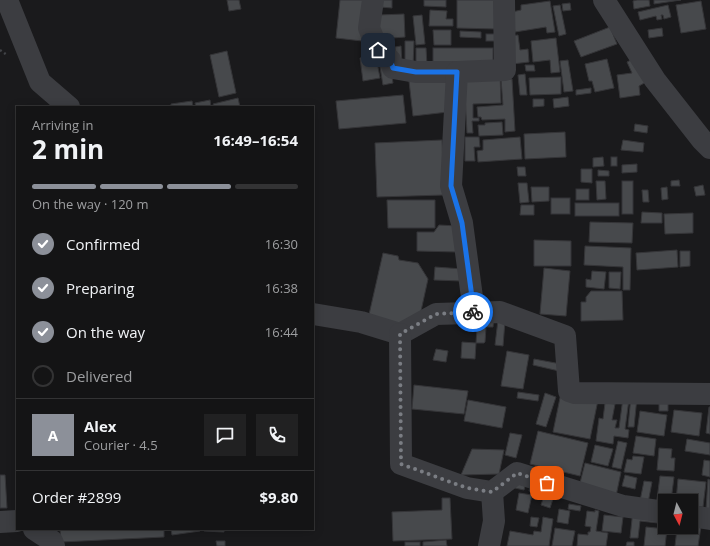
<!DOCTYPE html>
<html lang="en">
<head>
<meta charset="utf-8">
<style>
  body { margin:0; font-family:"Open Sans",sans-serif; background:#212122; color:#f1f3f6; height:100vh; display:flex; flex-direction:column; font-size:15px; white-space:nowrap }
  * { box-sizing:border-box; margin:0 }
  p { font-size:13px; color:#9d9ea0 }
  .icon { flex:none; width:22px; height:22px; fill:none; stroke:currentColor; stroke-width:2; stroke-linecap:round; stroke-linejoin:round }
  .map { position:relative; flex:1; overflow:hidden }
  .sheet { position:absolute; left:16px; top:106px; width:298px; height:424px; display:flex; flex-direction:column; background:#141415; border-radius:0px; box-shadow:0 2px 10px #0003,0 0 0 1px #333334 }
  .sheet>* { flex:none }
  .needle { width:26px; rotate:173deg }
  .fabs { position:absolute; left:658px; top:494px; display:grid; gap:8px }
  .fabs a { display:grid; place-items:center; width:40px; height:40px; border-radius:0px; background:#141415; box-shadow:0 2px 10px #0003,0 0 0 1px #333334; font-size:20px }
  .pin { position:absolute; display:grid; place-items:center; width:34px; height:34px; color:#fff; margin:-17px; border-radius:8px; box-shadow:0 2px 6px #0006 }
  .courier { position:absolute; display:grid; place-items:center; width:40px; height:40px; margin:-20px; border:3px solid #1a73e8; border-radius:50%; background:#fff; color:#222; box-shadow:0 1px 5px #0007 }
  .headline em { font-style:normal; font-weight:700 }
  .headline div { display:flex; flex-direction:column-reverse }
  .headline { display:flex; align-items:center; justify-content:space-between; height:68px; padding:0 16px }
  h1 { font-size:26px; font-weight:700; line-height:30px }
  .bar { display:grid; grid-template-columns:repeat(4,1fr); gap:6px 4px; align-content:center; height:48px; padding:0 16px }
  .bar i { height:5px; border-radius:3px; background:#333334 }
  .bar .current { background:#8c9099 }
  .bar p { grid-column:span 4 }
  .line { display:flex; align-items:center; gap:10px; padding:0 16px; border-top:1px solid #333334 }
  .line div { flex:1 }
  .round { display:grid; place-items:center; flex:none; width:42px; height:42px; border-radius:0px; background:#212122 }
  ol { padding:0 16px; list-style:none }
  li { display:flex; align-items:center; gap:12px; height:44px }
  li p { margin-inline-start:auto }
  li .icon { padding:4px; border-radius:50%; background:#8c9099; color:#fff; stroke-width:4 }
  li:last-child { color:#9d9ea0 }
  li i { width:22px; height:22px; border:2px solid #333334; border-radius:50% }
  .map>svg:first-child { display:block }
</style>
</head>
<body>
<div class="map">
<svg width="710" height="546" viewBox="0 0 710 546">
  <rect width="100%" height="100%" fill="#1a1a1c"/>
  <g fill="#47494c" stroke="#353538">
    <path d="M227 0H239L241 9 229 11Z"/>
    <path d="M340 0H366L362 41 336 38Z"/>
    <path d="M380 0H392V8L380 7Z"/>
    <path d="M424 0H446V7L424 6Z"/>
    <path d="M457 0H497L496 29 457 28Z"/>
    <path d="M637 0H649L650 6 634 9 633 1Z"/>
    <path d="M654 0H681L654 4Z"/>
    <path d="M550 1 555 32 547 33 546 27 515 32 512 12 521 10V5Z"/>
    <path d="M701 1 706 29 681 33 676 5Z"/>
    <path d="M570 3 571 10 563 11 562 4Z"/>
    <path d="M560 5 566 34 559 36 553 6Z"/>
    <path d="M668 5 671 17 664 19 663 15H661L662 19 657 20 656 16 640 20 638 12Z"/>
    <path d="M430 10 447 11 446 19H453V26H429Z"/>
    <path d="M404 14 405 37 380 39 379 15Z"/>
    <path d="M422 15 425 44 416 45 413 16Z"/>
    <path d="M610 27 617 44 581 57 574 41Z"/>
    <path d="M662 28 663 36 649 38 648 30Z"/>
    <path d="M433 30H451V45H434Z"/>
    <path d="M460 31 481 32V38L460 37Z"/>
    <rect x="486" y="34" width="11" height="7"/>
    <path d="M518 35 520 50 528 49 529 62 512 64 508 36Z"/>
    <path d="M556 38 560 72 551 73 550 60 533 62 531 41Z"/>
    <path d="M405 41H414L413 66H405Z"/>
    <path d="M401 46 402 67 396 68 395 47Z"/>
    <path d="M416 48H426L427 66 416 67Z"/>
    <rect x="433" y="48" width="60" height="20"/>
    <path d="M227 51 236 93 219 97 210 55Z"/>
    <path d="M376 56 380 78 363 81 360 58Z"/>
    <path d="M635 58 646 82 639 86 640 95 620 98 617 75 632 73 627 62Z"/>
    <path d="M607 59 614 88 595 92 592 81H589L585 64Z"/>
    <path d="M568 60 573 91 564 92 560 61Z"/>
    <path d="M390 65 393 83 383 85 380 67Z"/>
    <path d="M525 65H534L535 71H526Z"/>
    <path d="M500 74 501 103 473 104V118H479V121H472L473 133H467L464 76Z"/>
    <path d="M525 74 527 95H520L518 75Z"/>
    <path d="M450 77 448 112 413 116 409 81Z"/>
    <path d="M561 77V94L530 95 529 78Z"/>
    <path d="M501 79H512L515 131 505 132V119L482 120 481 117H478L477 107 503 105Z"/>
    <path d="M591 88V93L576 95V90Z"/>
    <path d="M403 95 406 123 339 129 336 101Z"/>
    <path d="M568 97 569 106 554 108 553 99Z"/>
    <path d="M238 98 240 107H214L213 104Z"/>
    <path d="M533 99H544V106L533 107Z"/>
    <path d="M210 100 211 107H196L195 103Z"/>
    <path d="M192 101 193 107H171V104Z"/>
    <path d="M502 122 503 135 479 136 478 125H485V123Z"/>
    <path d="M635 124 648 126 647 133 634 131Z"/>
    <path d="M565 132 566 157 525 159 524 134Z"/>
    <path d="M465 137H479L480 147H474L475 161H465Z"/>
    <path d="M520 137 522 159 478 162 477 151 483 150V140Z"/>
    <path d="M442 140 444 195 377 197 375 143Z"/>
    <path d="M623 140 644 143 643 152 621 150Z"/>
    <path d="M603 157 604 166 593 167V158Z"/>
    <rect x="611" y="157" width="6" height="9"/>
    <path d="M637 164V172L622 173V165Z"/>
    <path d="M517 167H525L526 176H518Z"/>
    <path d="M581 169H592V183L581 182Z"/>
    <path d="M598 170 609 171V176H598Z"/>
    <path d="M679 180 680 186H671V181Z"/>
    <path d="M596 181H605L606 199 597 200Z"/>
    <rect x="622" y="181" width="11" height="33"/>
    <path d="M518 183H527L529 202 520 203Z"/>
    <path d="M703 185 705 195 696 196 694 187Z"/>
    <path d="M531 187H549V201L532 202Z"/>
    <path d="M667 187 668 199 662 200 661 188Z"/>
    <rect x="576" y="189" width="13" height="11"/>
    <path d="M642 190H648L649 202H643Z"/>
    <rect x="551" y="198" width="19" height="16"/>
    <path d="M387 200H435V228H388Z"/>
    <rect x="575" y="203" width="44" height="13"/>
    <path d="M521 205H534V215H520Z"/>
    <path d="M642 212 662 213V223H641Z"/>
    <path d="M693 213V233L665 234 664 214Z"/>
    <path d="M590 222 633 223 632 243 589 242Z"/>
    <path d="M439 225 458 226 457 252 417 251V232H434Z"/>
    <path d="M534 240 571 241V266H534Z"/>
    <path d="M585 246 631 248 630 290H623V267L584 265Z"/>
    <path d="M677 250 678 267 637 270 636 253Z"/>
    <path d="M680 251H690V266L680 267Z"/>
    <path d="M383 253 398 256 399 260 418 263 428 279 421 311 401 326 368 319Z"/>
    <path d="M435 267 463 269 462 281 434 280Z"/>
    <path d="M544 268 570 271 566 316 540 314Z"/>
    <path d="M592 271 606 272 604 289 586 287V279L591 280Z"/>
    <path d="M609 272H621L620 289 609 288Z"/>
    <path d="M591 291H622L623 320 581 321V302H586V297Z"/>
    <path d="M478 314 494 315 493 327H486L485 342 484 343H476Z"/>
    <path d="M498 320 505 321 503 346 495 345Z"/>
    <path d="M462 342 476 343 475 359 461 358Z"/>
    <path d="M436 349 448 351 446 362 433 360Z"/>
    <path d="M507 351 529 355 523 389 501 386Z"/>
    <path d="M534 359 561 364 559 371 533 365Z"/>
    <path d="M414 385 468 391 464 414 412 409Z"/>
    <path d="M518 392 539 395 538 401 517 398Z"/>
    <path d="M545 393 556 397 546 427 536 424Z"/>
    <path d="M561 393 598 400 590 439 553 432Z"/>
    <path d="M631 397H637L634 427H628Z"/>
    <path d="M623 398 629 399 625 429 629 430 628 438 614 436 613 444 596 441 599 418 603 419 605 403 615 404 612 420H617L615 428H619Z"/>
    <path d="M468 400 506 407 502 428 464 421Z"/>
    <path d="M659 400 668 401V411H659Z"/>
    <path d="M709 407H710V434L706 433Z"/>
    <path d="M674 410 702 413 699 436 671 432Z"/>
    <path d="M640 411 667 415 664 436 637 432Z"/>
    <path d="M538 431 588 443 580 476 530 464Z"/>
    <path d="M510 433 522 435 516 458 505 455Z"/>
    <path d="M636 436 656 439 654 456 633 453Z"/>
    <path d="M687 439 710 443V455L685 451Z"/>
    <path d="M618 441 627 443 621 469 612 467Z"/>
    <path d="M595 445 613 449 608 466 591 462Z"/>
    <path d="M659 448 672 449 671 458H675L674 471 657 470Z"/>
    <path d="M472 449 504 450 499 474 461 475Z"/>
    <path d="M633 456 644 457 641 474 624 472 627 459 632 460Z"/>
    <path d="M704 460 710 461V477L702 475Z"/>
    <path d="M585 463 621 472 616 496 579 487Z"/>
    <path d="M0 475H5L7 508H0Z"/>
    <path d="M625 475 637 478 635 489 622 486Z"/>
    <path d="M660 476 674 477 671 501H665L656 507Z"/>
    <path d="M517 479 526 481 524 490 515 488Z"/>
    <path d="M678 479 706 482 703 507 691 506V501H676Z"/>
    <path d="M708 479 710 480V510L706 509Z"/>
    <path d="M644 481 652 482 648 503 640 501Z"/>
    <path d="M531 483 541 486 539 494 529 491Z"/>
    <path d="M547 487 556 490 550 508 541 505Z"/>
    <path d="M519 493 532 495 528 513 516 510Z"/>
    <path d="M442 498H450L452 539 393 541 392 512 442 510Z"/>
    <path d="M569 504 581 506 580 511 568 509Z"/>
    <path d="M559 509 570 511 568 524 557 522Z"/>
    <path d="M595 510 599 511 596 531 608 533 606 546H577L578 534 588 535V532H590L591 527 585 526 587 511 595 512Z"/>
    <path d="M633 510 658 516V523L640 521 638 538H630Z"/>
    <path d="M604 515 623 517 621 533 602 531Z"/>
    <path d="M531 517 539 518 537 527 530 526Z"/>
    <path d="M543 517 553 519 549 546H507L510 531 533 535 534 531 541 532Z"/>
    <path d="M702 520 698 546H675L677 528 690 529 691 527Z"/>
    <path d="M646 527 667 529 665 546H644Z"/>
    <path d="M555 528 575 531 572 546H552Z"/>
    <path d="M60 529H164V537L61 542Z"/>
    <path d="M171 529H200V531L172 535Z"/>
    <path d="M204 529H224V532L204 531Z"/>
    <path d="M446 540 447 546H423V542Z"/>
    <path d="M216 541H225V546H217Z"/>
    <rect x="405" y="542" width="15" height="4"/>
    <path d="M627 542H634V546H626Z"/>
  </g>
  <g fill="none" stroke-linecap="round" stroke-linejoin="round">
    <path stroke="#424448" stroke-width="2.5" stroke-dasharray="2 3" stroke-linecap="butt" d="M0 50 7 55"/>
    <g stroke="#3c3d41" stroke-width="22">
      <path d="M7 0 40 82 69 107"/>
      <path d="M373 0 369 28 378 50 390 60 393 68 416 72H457"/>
      <path d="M604 0 655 80 702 140 710 148"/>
      <path d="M474 312 462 223 451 186 457 72 505 70 504 0"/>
      <path d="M313 314 361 322 400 334 436 314 500 312 565 336 569 391 575 393 710 394"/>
      <path d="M400 334 401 464 467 488 492 492 517 473 623 506 665 512"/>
      <path d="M691 516 710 519"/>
      <path d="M0 522 17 521"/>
      <path d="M34 529 52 541 54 546"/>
      <path d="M489 546 494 521 492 492"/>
    </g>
  </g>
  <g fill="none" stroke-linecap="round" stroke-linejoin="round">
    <path stroke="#7a7d83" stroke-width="4" stroke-dasharray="0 7.2" d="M473 312 436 314 400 334 401 464 467 488 492 492 517 473 547 483"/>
    <path stroke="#1a73e8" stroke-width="5" d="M378 50 390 60 393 68 416 72H457L451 186 462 223 474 312H473"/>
  </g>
</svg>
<div class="fabs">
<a><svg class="needle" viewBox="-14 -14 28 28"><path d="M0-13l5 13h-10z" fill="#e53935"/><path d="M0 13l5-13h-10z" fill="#9d9ea0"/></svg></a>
</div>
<div class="pin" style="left:547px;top:483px;background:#ea580c"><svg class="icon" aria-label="bag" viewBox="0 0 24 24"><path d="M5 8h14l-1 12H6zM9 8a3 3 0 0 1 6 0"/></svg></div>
<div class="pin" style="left:378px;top:50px;background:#1f2937"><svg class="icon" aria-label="home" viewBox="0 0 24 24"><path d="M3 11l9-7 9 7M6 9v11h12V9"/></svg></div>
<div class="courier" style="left:473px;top:312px"><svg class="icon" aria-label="bike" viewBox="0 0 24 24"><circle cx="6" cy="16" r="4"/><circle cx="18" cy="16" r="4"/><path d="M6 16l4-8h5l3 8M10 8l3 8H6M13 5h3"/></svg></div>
<section class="sheet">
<div class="headline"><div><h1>2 min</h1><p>Arriving in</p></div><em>16:49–16:54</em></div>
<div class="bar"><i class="current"></i><i class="current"></i><i class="current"></i><i></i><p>On the way · 120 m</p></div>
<ol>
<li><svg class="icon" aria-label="check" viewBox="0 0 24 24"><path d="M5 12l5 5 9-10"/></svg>Confirmed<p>16:30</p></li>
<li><svg class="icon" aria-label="check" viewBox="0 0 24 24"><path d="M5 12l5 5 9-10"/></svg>Preparing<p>16:38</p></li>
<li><svg class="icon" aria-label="check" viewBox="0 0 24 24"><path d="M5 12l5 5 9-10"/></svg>On the way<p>16:44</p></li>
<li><i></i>Delivered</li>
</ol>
<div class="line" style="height:72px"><b class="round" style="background:#8c9099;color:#fff">A</b><div><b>Alex</b><p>Courier · 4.5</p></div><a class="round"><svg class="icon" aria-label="chat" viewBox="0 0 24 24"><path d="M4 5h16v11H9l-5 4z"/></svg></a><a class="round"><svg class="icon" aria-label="phone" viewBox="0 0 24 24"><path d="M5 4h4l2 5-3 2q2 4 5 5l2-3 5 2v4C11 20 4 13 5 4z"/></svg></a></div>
<div class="line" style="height:52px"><div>Order #2899</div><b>$9.80</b></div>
</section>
</div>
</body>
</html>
